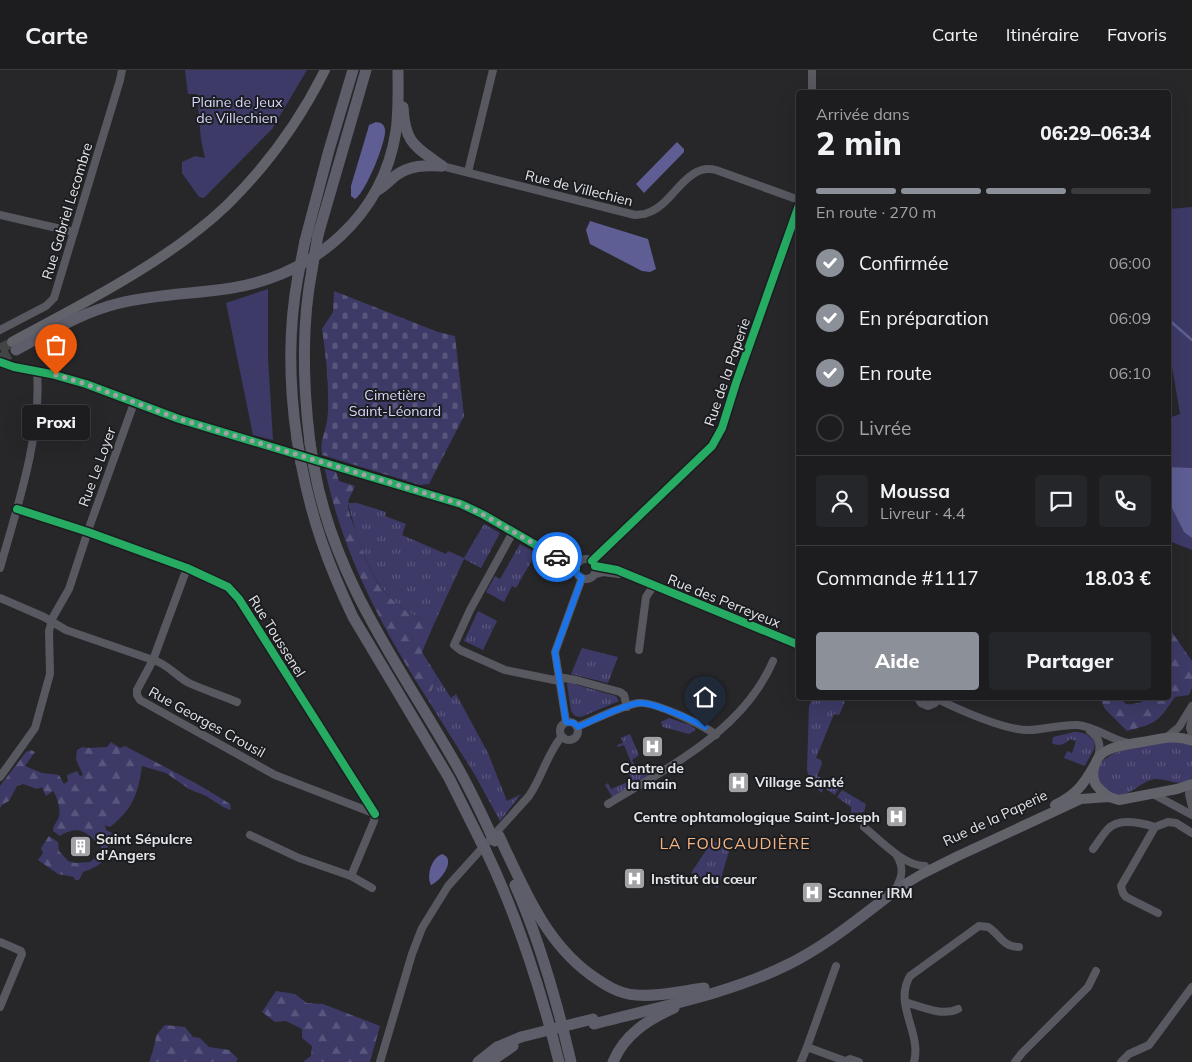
<!DOCTYPE html>
<html lang="fr">
<head>
<meta charset="utf-8">
<style>
  body { margin:0; font-family:Mulish,sans-serif; background:#252629; color:#f1f3f6; height:100vh; display:flex; flex-direction:column; font-size:19px; white-space:nowrap }
  * { box-sizing:border-box; margin:0 }
  p { font-size:16px; color:#a0a2a5 }
  .icon { flex:none; width:28px; height:28px; fill:none; stroke:currentColor; stroke-width:2; stroke-linecap:round; stroke-linejoin:round }
  .map { position:relative; flex:1; overflow:hidden }
  .details { position:absolute; left:796px; top:20px; width:375px; height:610px; display:flex; flex-direction:column; background:#1d1d20; border-radius:5px; box-shadow:0 5px 20px #0002,0 0 0 1px #3b3b3e }
  .details>* { flex:none }
  .pin { position:absolute; display:grid; place-items:center; width:42px; height:42px; color:#fff; margin:-51px -21px; border-radius:50% 50% 50% 0; rotate:-45deg; box-shadow:0 0 5px #0007 }
  .pin .icon { rotate:45deg }
  .courier { position:absolute; display:grid; place-items:center; width:50px; height:50px; margin:-25px; border:4px solid #1a73e8; border-radius:50%; background:#fff; color:#222; box-shadow:0 1px 6px #0007 }
  .bubble { position:absolute; height:35px; border-radius:5px; background:#1d1d20; box-shadow:0 5px 20px #0002,0 0 0 1px #3b3b3e; font-size:16px; font-weight:800; line-height:35px; text-align:center }
  .overview em { font-style:normal; font-weight:800 }
  .overview div { display:flex; flex-direction:column-reverse }
  .overview { display:flex; align-items:center; justify-content:space-between; height:85px; padding:0 20px }
  h1 { font-size:32px; font-weight:800; line-height:38px }
  .bar { display:grid; grid-template-columns:repeat(4,1fr); gap:8px 5px; align-content:center; height:60px; padding:0 20px }
  .bar i { height:6px; border-radius:4px; background:#3b3b3e }
  .bar .active { background:#8c9099 }
  .bar p { grid-column:span 4 }
  .line { display:flex; align-items:center; gap:12px; padding:0 20px; border-top:1px solid #3b3b3e }
  .line div { flex:1 }
  .round { display:grid; place-items:center; flex:none; width:52px; height:52px; border-radius:5px; background:#252629 }
  ol { padding:0 20px; list-style:none }
  li { display:flex; align-items:center; gap:15px; height:55px }
  li p { margin-inline-start:auto }
  li .icon { padding:5px; border-radius:50%; background:#8c9099; color:#fff; stroke-width:4 }
  li:last-child { color:#a0a2a5 }
  li i { width:28px; height:28px; border:2px solid #3b3b3e; border-radius:50% }
  .button { display:flex; gap:10px; margin-top:auto; padding:10px 20px }
  .button a { flex:1; height:58px; border-radius:5px; background:#8c9099; color:#fff; font-size:20px; font-weight:800; line-height:58px; text-align:center }
  .button a+a { background:#252629; color:#f1f3f6 }
  header { display:flex; align-items:center; gap:30px; box-sizing:border-box; height:70px; padding:0 25px; background:#1d1d20; border-bottom:1px solid #3b3b3e }
  header strong { font-size:24px }
  nav { display:flex; gap:28px; margin-inline-start:auto; font-size:18px }
  .map>svg:first-child { display:block }
</style>
</head>
<body>
<header>
<strong>Carte</strong>
<nav><a>Carte</a><a>Itinéraire</a><a>Favoris</a></nav>
</header>
<div class="map">
<svg width="1192" height="992" viewBox="0 0 1192 992">
  <defs>
    <pattern id="grass-tufts" width="24" height="20" patternUnits="userSpaceOnUse" patternTransform="scale(1.25)"><rect width="24" height="20" fill="#3d3a67"/><path d="M3 7l-1-3M5 7V3M7 7l1-3M15 17l-1-3M17 17v-4M19 17l1-3" fill="none" stroke="#59567d"/></pattern>
    <pattern id="forest-firs" width="22" height="20" patternUnits="userSpaceOnUse" patternTransform="scale(1.25)"><rect width="22" height="20" fill="#3d3a67"/><path d="M5 1l3.5 6h-7zM16 11l3.5 6h-7z" fill="#59567d"/></pattern>
    <pattern id="cemetery-stones" width="16" height="16" patternUnits="userSpaceOnUse" patternTransform="scale(1.25)"><rect width="16" height="16" fill="#3d3a67"/><path d="M2 7V4a2 2 0 0 1 4 0v3zM10 15v-3a2 2 0 0 1 4 0v3z" fill="#59567d"/></pattern>
  </defs>
  <rect width="100%" height="100%" fill="#27272a"/>
  <g fill="url(#grass-tufts)">
    <path d="M348 433H357L386 442 385 446 406 454 402 465 446 484 448 481 464 488 484 454 500 463 481 498 464 489 434 554C375 534 363 488 348 433Z"/>
    <path d="M520 474 536 483 516 518 512 516 504 532 486 522 495 506 500 509Z"/>
    <path d="M478 541 497 551 483 580 464 571Z"/>
    <path d="M582 578 618 587 608 613 571 604Z"/>
    <path d="M437 606 451 628 456 624 488 683 507 731 521 724 500 751 475 705 428 630Z"/>
    <path d="M568 611H572L577 615 616 626 619 631 581 647 575 646 571 641 567 614Z"/>
    <path d="M813 628H841V630L845 632 839 645 834 644 816 688 821 690 822 694 817 706 840 716 835 725 823 717 822 723C814 716 809 710 807 700L809 636Z"/>
    <path d="M669 648 690 655 696 660 689 664 663 657 661 652Z"/>
    <path d="M1074 662C1080 662 1086 663 1090 667 1102 675 1088 687 1085 696L1064 688 1067 681 1072 683 1076 671 1070 669C1066 674 1058 677 1052 673L1053 667Z"/>
    <path d="M630 664 639 685 632 690 636 697 628 701 627 700 633 697 624 675 618 677 617 675 623 673 621 668Z"/>
    <path d="M1172 671 1189 674 1192 677V708C1179 718 1170 709 1156 709 1141 710 1132 726 1117 725 1110 724 1103 718 1100 712 1084 678 1153 675 1172 671Z"/>
    <path d="M655 694 658 699 613 728 605 715 608 713 611 719 632 710 629 704 639 698 642 702Z"/>
    <path d="M842 720 866 734 864 742 851 743V737L837 727Z"/>
    <path d="M715 772 727 776 729 781 718 818 691 803 709 776Z"/>
  </g>
  <g fill="url(#forest-firs)">
    <path d="M326 398 336 402 339 411 355 416C353 421 348 429 348 434 348 443 354 455 357 464 370 509 388 538 434 554L422 582 437 606 428 630C381 556 344 487 325 400Z"/>
    <path d="M1169 558 1192 591V618L1189 625 1175 627C1157 653 1157 653 1127 661L1105 639 1100 628H1120L1126 634C1133 635 1142 633 1147 628H1169Z"/>
    <path d="M111 672 120 678 125 676C160 695 197 712 230 734L231 740 223 737 206 726 189 719 166 703 142 696C138 724 133 739 110 757L105 755 106 760 112 763 108 768 109 775C105 780 106 782 104 787 101 796 91 799 83 802L79 810H75L74 807 58 804 38 790 43 783 41 778 49 766 58 772 59 781 68 791 75 793 90 792 101 783V776C87 763 80 754 60 766L53 761C53 754 58 752 59 746 61 740 57 726 53 721L46 726 42 717 37 719 23 714 17 716 9 731 3 734 0 738V745V716L26 682 31 680 35 682 25 696 42 703 59 705 64 714 68 711 67 705 77 701 80 706 83 705 76 689 77 680 82 677 87 678 107 677Z"/>
    <path d="M276 921 295 924 307 933 323 934 380 956 370 992H303L311 986 312 976 302 968V959L286 951 275 952 262 942Z"/>
    <path d="M165 955 185 957 193 967 200 968 209 977 229 980 238 989 236 992H150C150 986 152 986 153 980 158 965 152 969 165 955Z"/>
  </g>
  <path fill="url(#cemetery-stones)" d="M334 221 438 262 455 266 464 346 429 414 420 415 322 385C319 370 328 357 328 342 329 315 326 286 322 259L333 242Z"/>
  <g fill="#3d3a67">
    <path d="M185 0H307L272 59 204 128 199 127 182 103V92L195 86 205 88 201 70 197 24H188Z"/>
    <path d="M1192 137V480L1169 471V348L1180 344 1171 290 1169 289V139Z"/>
    <path d="M268 219V288L273 370 253 365 226 233Z"/>
  </g>
  <g fill="#5f5e94">
    <path d="M376 52 381 53C383 55 384 55 385 59 387 71 365 124 355 129L351 126V116L368 59 369 55Z"/>
    <path d="M677 72 684 79V82L644 123 636 114Z"/>
    <path d="M590 151 648 169 656 199 650 202 642 201 590 174 586 160Z"/>
    <path d="M1169 397 1192 398V468L1184 462 1169 432Z"/>
    <path d="M442 784C457 789 441 811 431 815L430 813C427 803 432 788 442 784Z"/>
  </g>
  <g fill="none" stroke-linecap="round" stroke-linejoin="round">
    <path stroke="#5f5e94" stroke-width="2.5" d="M1169 250 1192 270"/>
    <path stroke="#434446" stroke-width="10" stroke-dasharray="10 5" stroke-linecap="butt" d="M0 279 12 272"/>
    <path stroke="#434446" stroke-width="11" stroke-dasharray="11 5.5" stroke-linecap="butt" d="M0 289 16 280"/>
    <g stroke="#585861" stroke-width="8">
      <path d="M812 0V22"/>
      <path d="M442 96 635 145C639 144 644 145 647 143 673 136 685 92 716 100L799 130"/>
      <path d="M468 102 493 0"/>
      <path d="M0 145 74 162"/>
      <path d="M0 260 46 236 54 228 120 10 122 0"/>
      <path d="M0 292 14 297 51 304 86 314 179 349 461 434 484 445 560 489 576 499"/>
      <path d="M17 439 88 462 187 498 228 517 239 529 375 744"/>
      <path d="M513 462 470 540 454 575 460 580 505 600 559 611"/>
      <circle cx="586" cy="499" r="10"/>
      <path d="M592 491 712 376 722 358 736 313 799 135"/>
      <path d="M595 496 617 500 799 575"/>
      <path d="M0 498C17 438 42 364 37 302"/>
      <path d="M187 498 153 590C168 594 176 606 189 613 204 620 221 625 237 632"/>
      <path d="M595 504 603 502 619 504"/>
      <path d="M0 528 44 547 66 560 153 590 137 620V625L140 630 275 705 373 743"/>
      <path d="M639 580 646 527 654 515"/>
      <path d="M558 607 576 610 620 622 624 625 627 637"/>
      <path d="M918 628 921 633 928 636 935 633 938 628"/>
      <path d="M937 629C960 640 1003 660 1028 660 1044 660 1061 654 1078 655 1096 657 1110 669 1128 673"/>
      <path d="M1192 648 1190 658 1192 665"/>
      <path d="M566 652 555 582 582 508"/>
      <circle cx="569" cy="661" r="9"/>
      <path d="M577 657C594 650 621 636 638 633 654 631 703 655 716 665"/>
      <path d="M1090 661C1100 668 1101 676 1098 687"/>
      <path d="M1167 667 1179 657 1192 636"/>
      <path d="M0 707 35 658 50 604 49 561 53 547 69 519 90 455 134 333"/>
      <path d="M1192 715 1189 724 1192 737"/>
      <path d="M1153 724 1192 745"/>
      <path d="M608 734C670 696 743 661 773 591"/>
      <path d="M864 757C881 771 904 796 925 796"/>
      <path d="M250 765 299 788 351 806 372 818"/>
      <path d="M1093 779C1098 773 1102 765 1108 759 1119 747 1142 753 1155 757"/>
      <path d="M897 786C903 796 903 804 898 814"/>
      <path d="M351 806 374 751 375 744"/>
      <path d="M1158 843 1126 827 1123 823 1121 816 1155 757 1168 752 1176 753 1192 763"/>
      <path d="M0 872 21 881 22 884 0 937"/>
      <path d="M905 932C920 936 942 947 958 939"/>
      <path d="M807 977 836 896"/>
      <path d="M380 992 412 884 422 858 448 816 529 726C542 707 547 684 562 666"/>
      <path d="M801 992 807 977 845 991"/>
      <path d="M844 992 850 989 859 992"/>
      <path d="M914 992C922 963 893 934 910 906L979 856 988 857C1000 864 1002 877 1019 877"/>
      <path d="M1015 992 1022 983 1088 917 1096 901"/>
      <path d="M1121 992 1129 984 1149 975 1192 917"/>
    </g>
    <g stroke="#62626b" stroke-width="10">
      <path d="M12 272C84 233 167 192 227 135 267 96 300 50 325 0"/>
      <path d="M1109 727C1104 723 1098 719 1095 713 1090 701 1096 685 1108 680 1118 675 1131 674 1142 672 1160 669 1175 664 1192 671"/>
      <path d="M1055 735C1075 725 1083 716 1094 696"/>
      <path d="M900 817 922 804 958 786 1081 729 1109 727 1119 730 1177 719 1192 714"/>
    </g>
    <g stroke="#5e5e6a" stroke-width="11">
      <path d="M403 37C405 74 415 76 442 96"/>
      <path d="M376 121C384 117 388 112 395 106 410 95 425 95 442 96"/>
      <path d="M318 165 366 0"/>
      <path d="M305 171 329 80 353 0"/>
      <path d="M16 280C50 262 82 242 120 233 157 224 195 224 232 218 315 204 383 146 396 61 399 41 398 20 398 0"/>
      <path d="M297 369C289 315 288 260 298 206"/>
      <path d="M310 373C303 316 301 257 312 200"/>
      <path d="M301 393C312 451 328 494 353 547L449 708 481 772"/>
      <path d="M314 397C333 506 396 591 450 684 465 709 478 736 490 762"/>
      <path d="M499 766C523 816 544 871 591 905 605 915 619 924 636 925 658 927 682 921 704 918"/>
      <path d="M486 781C518 848 541 920 559 992"/>
      <path d="M515 815C540 871 557 932 571 992"/>
      <path d="M594 954C657 937 729 924 787 895 828 875 864 844 900 817"/>
      <path d="M478 992 497 977 521 967"/>
      <path d="M490 992 513 976"/>
      <path d="M613 992C624 965 647 950 674 938"/>
    </g>
    <g stroke="#5e5e6a" stroke-width="11">
      <path d="M312 200 318 165"/>
      <path d="M298 206 305 171"/>
      <path d="M297 369 301 393"/>
      <path d="M310 373 314 397"/>
      <path d="M490 762 495 771"/>
      <path d="M481 772 486 781"/>
      <path d="M521 967 593 949"/>
    </g>
    <defs>
      <g id="cycleway">
        <path d="M0 292 14 297 51 304 86 314 179 349 461 434 484 445 560 489 576 499"/>
        <path d="M17 439 88 462 187 498 228 517 239 529 375 744"/>
        <path d="M592 491 712 376 722 358 736 313 799 135"/>
        <path d="M595 496 617 500 799 575"/>
      </g>
    </defs>
    <use href="#cycleway" stroke="#1c1d21" stroke-width="11"/>
    <use href="#cycleway" stroke="#26ab63" stroke-width="8"/>
  </g>
  <g fill="none" stroke-linecap="round" stroke-linejoin="round">
    <path stroke="#a2a2a6" stroke-width="5" stroke-dasharray="0 9" d="M56 305 86 314 179 349 461 434 484 445 557 487"/>
    <path stroke="#1a73e8" stroke-width="6" d="M557 487 576 500 578 505 582 508 555 582 566 652 574 653 578 657C592 651 625 634 639 633 653 632 693 650 705 657"/>
  </g>
  <defs>
    <symbol id="hospital-square" viewBox="-11 -11 22 22"><rect x="-9" y="-9" width="18" height="18" rx="4" fill="#a2a2a6" stroke="#1c1d21"/><path d="M-5-5h3v3.5h4V-5h3V5h-3V1.5h-4V5h-3Z" fill="#fff"/></symbol>
    <symbol id="building-square" viewBox="-11 -11 22 22"><rect x="-9" y="-9" width="18" height="18" rx="4" fill="#a2a2a6" stroke="#1c1d21"/><path d="M-4-6H4V6H1V3H-1V6H-4ZM-2.5-4.3h1.7v1.8h-1.7ZM.8-4.3h1.7v1.8H.8ZM-2.5-1h1.7V.8h-1.7ZM.8-1h1.7V.8H.8Z" fill="#fff"/></symbol>
  </defs>
  <g fill-rule="evenodd">
    <use href="#hospital-square" x="640" y="664" width="25" height="25"/>
    <use href="#hospital-square" x="726" y="700" width="25" height="25"/>
    <use href="#hospital-square" x="884" y="734" width="25" height="25"/>
    <use href="#building-square" x="68" y="764" width="25" height="25"/>
    <use href="#hospital-square" x="622" y="796" width="25" height="25"/>
    <use href="#hospital-square" x="800" y="810" width="25" height="25"/>
  </g>
  <g text-anchor="middle" stroke-width="4" stroke-linejoin="round" paint-order="stroke">
    <g font-size="14" fill="#d8d9fd" stroke="#1c1d21">
      <text x="237" y="37">Plaine de Jeux<tspan x="237" dy="16">de Villechien</tspan></text>
      <text x="395" y="330">Cimetière<tspan x="395" dy="16">Saint-Léonard</tspan></text>
    </g>
    <g font-size="14" fill="#e4e5e8" stroke="#1c1d21">
      <text transform="translate(579 118) rotate(14)" y="5">Rue de Villechien</text>
      <text transform="translate(67 141) rotate(-73)" y="5">Rue Gabriel Lecombre</text>
      <text transform="translate(727 302) rotate(-71)" y="5">Rue de la Paperie</text>
      <text transform="translate(97 397) rotate(-70)" y="5">Rue Le Loyer</text>
      <text transform="translate(724 531) rotate(22)" y="5">Rue des Perreyeux</text>
      <text transform="translate(277 566) rotate(58)" y="5">Rue Toussenel</text>
      <text transform="translate(207 652) rotate(29)" y="5">Rue Georges Crousil</text>
      <text transform="translate(995 748) rotate(-25)" y="5">Rue de la Paperie</text>
    </g>
    <g font-size="14" font-weight="bold" fill="#e4e5e8" stroke="#1c1d21" text-anchor="start">
      <text x="652" y="703" text-anchor="middle">Centre de<tspan x="652" dy="16">la main</tspan></text>
      <text x="755" y="717">Village Santé</text>
      <text x="880" y="752" text-anchor="end">Centre ophtamologique Saint-Joseph</text>
      <text x="96" y="774">Saint Sépulcre<tspan x="96" dy="16">d'Angers</tspan></text>
      <text x="651" y="814">Institut du cœur</text>
      <text x="828" y="828">Scanner IRM</text>
    </g>
    <g font-size="16" letter-spacing="1" fill="#f4b382" stroke="#1c1d21">
      <text x="735" y="779">LA FOUCAUDIÈRE</text>
    </g>
  </g>
</svg>
<div class="pin" style="left:56px;top:305px;background:#ea580c"><svg class="icon" aria-label="bag" viewBox="0 0 24 24"><path d="M5 8h14l-1 12H6zM9 8a3 3 0 0 1 6 0"/></svg></div>
<div class="pin" style="left:705px;top:657px;background:#1f2937"><svg class="icon" aria-label="home" viewBox="0 0 24 24"><path d="M3 11l9-7 9 7M6 9v11h12V9"/></svg></div>
<div class="courier" style="left:557px;top:487px"><svg class="icon" aria-label="car" viewBox="0 0 24 24"><path d="M5 17H2v-5l4-1 3-4h7l3 4 3 1v5h-3M9 17h6M6 11h13"/><circle cx="7" cy="17" r="2"/><circle cx="17" cy="17" r="2"/></svg></div>
<div class="bubble" style="left:22px;top:335px;width:68px">Proxi</div>
<section class="details">
<div class="overview"><div><h1>2 min</h1><p>Arrivée dans</p></div><em>06:29–06:34</em></div>
<div class="bar"><i class="active"></i><i class="active"></i><i class="active"></i><i></i><p>En route · 270 m</p></div>
<ol>
<li><svg class="icon" aria-label="check" viewBox="0 0 24 24"><path d="M5 12l5 5 9-10"/></svg>Confirmée<p>06:00</p></li>
<li><svg class="icon" aria-label="check" viewBox="0 0 24 24"><path d="M5 12l5 5 9-10"/></svg>En préparation<p>06:09</p></li>
<li><svg class="icon" aria-label="check" viewBox="0 0 24 24"><path d="M5 12l5 5 9-10"/></svg>En route<p>06:10</p></li>
<li><i></i>Livrée</li>
</ol>
<div class="line" style="height:90px"><a class="round"><svg class="icon" aria-label="person" viewBox="0 0 24 24"><circle cx="12" cy="8" r="4"/><path d="M4 21q1-7 8-7t8 7"/></svg></a><div><b>Moussa</b><p>Livreur · 4.4</p></div><a class="round"><svg class="icon" aria-label="chat" viewBox="0 0 24 24"><path d="M4 5h16v11H9l-5 4z"/></svg></a><a class="round"><svg class="icon" aria-label="phone" viewBox="0 0 24 24"><path d="M5 4h4l2 5-3 2q2 4 5 5l2-3 5 2v4C11 20 4 13 5 4z"/></svg></a></div>
<div class="line" style="height:65px"><div>Commande #1117</div><b>18.03 €</b></div>
<div class="button"><a>Aide</a><a>Partager</a></div>
</section>
</div>
</body>
</html>
